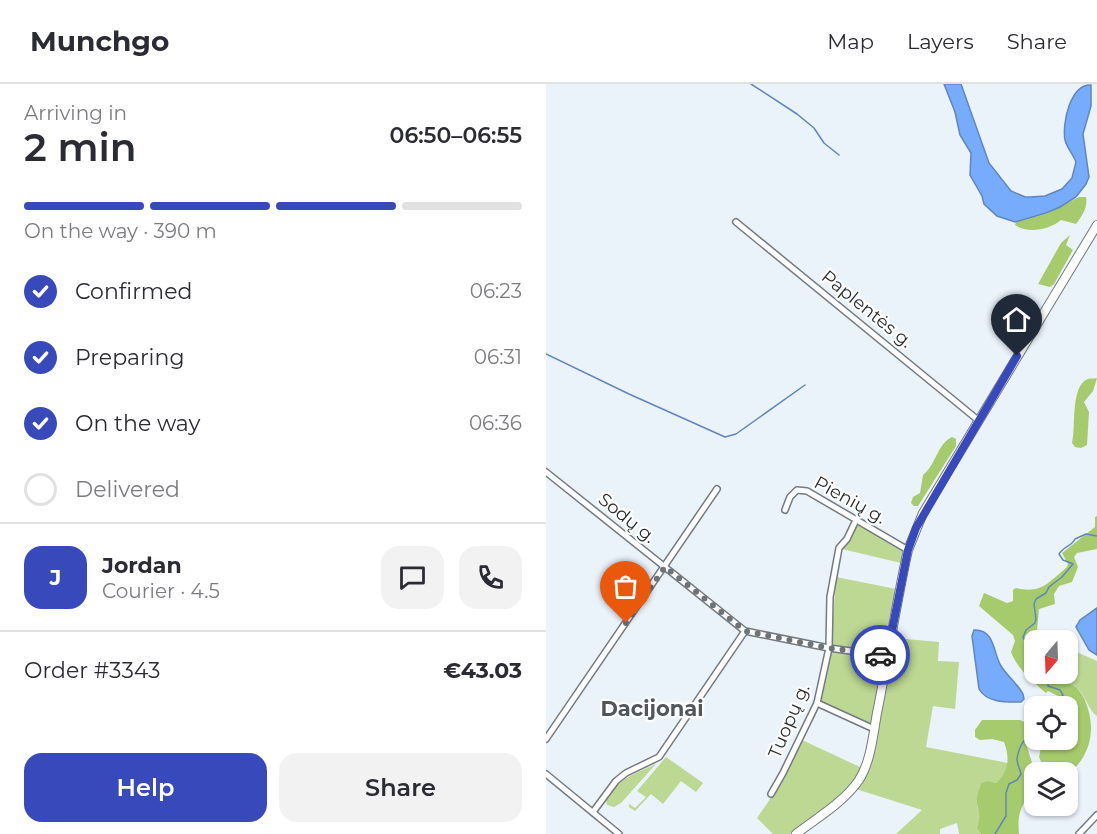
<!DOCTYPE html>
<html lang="en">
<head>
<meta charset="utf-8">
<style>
  body { margin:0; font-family:Montserrat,sans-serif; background:#f2f2f3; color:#2b2b33; height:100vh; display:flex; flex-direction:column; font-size:22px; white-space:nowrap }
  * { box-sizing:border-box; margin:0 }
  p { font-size:20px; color:#7c7c81 }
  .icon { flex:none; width:33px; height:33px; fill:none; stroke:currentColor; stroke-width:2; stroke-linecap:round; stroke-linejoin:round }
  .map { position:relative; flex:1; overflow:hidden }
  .sheet { display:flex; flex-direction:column; background:#fff; width:546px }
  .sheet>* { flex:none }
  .needle { width:39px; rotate:199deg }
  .tools { position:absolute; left:478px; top:546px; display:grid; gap:12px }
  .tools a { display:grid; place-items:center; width:54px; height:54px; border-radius:12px; background:#fff; box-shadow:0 2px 4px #0004; font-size:30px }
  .pin { position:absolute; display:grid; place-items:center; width:51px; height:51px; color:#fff; margin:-62px -26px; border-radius:50% 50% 50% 0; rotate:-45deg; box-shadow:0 0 6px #0007 }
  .pin .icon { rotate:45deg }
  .courier { position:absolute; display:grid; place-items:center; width:60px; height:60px; margin:-30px; border:4px solid #3749bb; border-radius:50%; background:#fff; color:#222; box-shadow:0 2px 8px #0007 }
  .overview em { font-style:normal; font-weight:600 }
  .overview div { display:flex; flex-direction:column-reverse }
  .overview { display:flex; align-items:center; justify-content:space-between; height:102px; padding:0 24px }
  h1 { font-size:39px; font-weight:600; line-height:45px }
  .bar { display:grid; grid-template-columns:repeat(4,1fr); gap:9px 6px; align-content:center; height:72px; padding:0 24px }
  .bar i { height:8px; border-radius:4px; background:#e1e1e2 }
  .bar .current { background:#3749bb }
  .bar p { grid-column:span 4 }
  .line { display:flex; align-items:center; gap:15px; padding:0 24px; border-top:2px solid #e1e1e2 }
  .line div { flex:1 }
  .round { display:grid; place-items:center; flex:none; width:63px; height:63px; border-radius:18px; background:#f2f2f3 }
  ol { padding:0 24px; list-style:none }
  li { display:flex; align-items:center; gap:18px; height:66px }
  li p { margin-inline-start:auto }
  li .icon { padding:6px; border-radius:50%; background:#3749bb; color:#fff; stroke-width:4 }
  li:last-child { color:#7c7c81 }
  li i { width:33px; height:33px; border:3px solid #e1e1e2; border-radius:50% }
  .button { display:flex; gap:12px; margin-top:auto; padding:12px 24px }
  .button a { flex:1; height:69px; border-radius:18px; background:#3749bb; color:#fff; font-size:24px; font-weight:600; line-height:69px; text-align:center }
  .button a+a { background:#f2f2f3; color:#2b2b33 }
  header { display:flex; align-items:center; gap:36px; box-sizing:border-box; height:84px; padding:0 30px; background:#fff; border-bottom:2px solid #e1e1e2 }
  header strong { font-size:28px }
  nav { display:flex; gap:33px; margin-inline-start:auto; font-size:21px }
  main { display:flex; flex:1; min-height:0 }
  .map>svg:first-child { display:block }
</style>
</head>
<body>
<header>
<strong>Munchgo</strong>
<nav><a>Map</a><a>Layers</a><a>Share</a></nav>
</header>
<main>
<section class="sheet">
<div class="overview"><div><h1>2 min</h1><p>Arriving in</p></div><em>06:50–06:55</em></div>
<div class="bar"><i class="current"></i><i class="current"></i><i class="current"></i><i></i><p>On the way · 390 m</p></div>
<ol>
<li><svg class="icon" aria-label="check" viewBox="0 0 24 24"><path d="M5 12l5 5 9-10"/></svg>Confirmed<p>06:23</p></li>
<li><svg class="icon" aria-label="check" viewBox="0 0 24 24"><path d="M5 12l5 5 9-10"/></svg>Preparing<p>06:31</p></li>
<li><svg class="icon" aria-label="check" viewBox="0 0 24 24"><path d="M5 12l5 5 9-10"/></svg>On the way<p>06:36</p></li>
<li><i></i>Delivered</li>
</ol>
<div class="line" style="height:108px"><b class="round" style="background:#3749bb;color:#fff">J</b><div><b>Jordan</b><p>Courier · 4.5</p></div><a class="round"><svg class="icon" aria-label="chat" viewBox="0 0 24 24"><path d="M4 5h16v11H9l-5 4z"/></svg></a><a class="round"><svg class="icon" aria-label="phone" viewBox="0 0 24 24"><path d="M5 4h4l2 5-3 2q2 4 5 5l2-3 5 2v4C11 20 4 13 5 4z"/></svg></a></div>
<div class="line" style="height:78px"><div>Order #3343</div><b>€43.03</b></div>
<div class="button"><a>Help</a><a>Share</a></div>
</section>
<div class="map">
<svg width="551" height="750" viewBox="0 0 551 750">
  <rect width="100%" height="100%" fill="#eaf2fa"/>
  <g fill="#bcd893">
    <path d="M311 438 358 466 355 479 296 465Z"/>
    <path d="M290 493 350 505 338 567 285 561Z"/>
    <path d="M497 549 523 552 533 569 551 577V632C542 626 540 612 531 604 523 597 518 600 512 590H522V556H493Z"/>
    <path d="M348 554 393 558 392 577 413 578 409 625 387 622 380 663 462 679C460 688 457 692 450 699L443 697 431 723 434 731 431 743 435 750H413L411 739 394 745V750H350L376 726 310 705 318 695 327 672Z"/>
    <path d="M285 566 332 573 335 576 325 647 274 622Z"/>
    <path d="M256 656 316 684 310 695 293 713 244 750H227L211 734 233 702Z"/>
    <path d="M120 673 157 699 150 708 135 697 117 720 105 710 89 727 83 723V720L89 724 100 713 91 707Z"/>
    <path d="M110 680 75 719 68 723 61 721 60 716C74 693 87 691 110 680Z"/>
  </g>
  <g fill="#a6cb6c">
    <path d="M533 113H540C542 124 536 132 530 140L515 136C503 146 482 150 469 141L470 138 500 130Z"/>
    <path d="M524 151 520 161 527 166 508 200 504 203 492 200 515 159Z"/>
    <path d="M551 294 547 307 538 318 543 328 541 361 535 364 529 363 526 359C530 345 524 301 542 295 545 294 548 295 551 294Z"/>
    <path d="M406 353 410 355V362L372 422H368L365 419 367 413 374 409 377 391C390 381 391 360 406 353Z"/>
    <path d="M551 432V465L531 469 528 473 532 483 526 498 513 502 508 510 509 520 493 525 491 546 497 549 493 556H489V590H512C517 598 522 598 530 603 533 606 536 611 538 614 551 643 546 670 522 691V688H500L493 673 496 659 489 656H522L524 621 522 614 512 612 502 607 500 609C486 597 472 586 465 568L469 557 467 551 433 522 438 509 461 519 467 517V506L470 504C495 510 502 499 521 483L522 480 516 469 549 443V433Z"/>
    <path d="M436 636H474L489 643V655L481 653 480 660 489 688V714L487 717 478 719C472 730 472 738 473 750H435L431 744C432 739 434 733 433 729 430 717 430 711 436 699L443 697 450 699C463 687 464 674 458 658L446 655 434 656 429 653V646Z"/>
  </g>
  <g fill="#77abfb" stroke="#6086be" stroke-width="1.5">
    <path d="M398 0H415L443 79 465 107 479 113H485L499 112 516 105 526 94 530 78C527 70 521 64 519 56 516 40 524 0 545 1V22L537 50 543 93 540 100 530 113 514 123 500 129 469 138 451 132 438 120 436 112 424 91 425 69 414 51 409 28Z"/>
    <path d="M551 524V571L543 566 530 543 534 536Z"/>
    <path d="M428 546C449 545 447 569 455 582 461 592 471 599 477 610L478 615 475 618C460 618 441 619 433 605L426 552Z"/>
  </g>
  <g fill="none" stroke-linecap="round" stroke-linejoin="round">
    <g stroke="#6086be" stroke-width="1.5">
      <path d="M205 0 251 30 268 44 278 59 293 71"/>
      <path d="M0 270 83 310 179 353 190 350 259 301"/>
      <path d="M489 587 481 578 486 566 483 558 479 557 477 553 480 546 489 539 490 535 488 520 490 515 500 509 503 503 516 493 527 480 517 476 513 470C517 463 526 462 529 455L540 450 551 452"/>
      <path d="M501 590 503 593 502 602 514 606 517 611 508 622"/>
      <path d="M449 750 460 732V709L463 700 471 696 475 690C474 685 471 680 471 675 473 660 480 654 489 644"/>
    </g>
    <defs>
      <g id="street">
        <path d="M190 138 432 336"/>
        <path d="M0 388 199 547 283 564 341 572"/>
        <path d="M239 426 244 413 251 406 261 407 362 466"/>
        <path d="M271 619 328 645"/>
        <path d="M0 655 171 405"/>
        <path d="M0 690 73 750"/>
        <path d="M225 710 237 689 271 619 283 564 284 513 293 464 301 455 310 436"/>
        <path d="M47 728 70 697 80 689 113 673 199 547"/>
        <path d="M533 750 551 731"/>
      </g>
      <path id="secondary" d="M250 750C271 734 298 718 313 696 325 677 327 651 331 629 342 575 350 520 362 466L377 429 551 141"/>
    </defs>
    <use href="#street" stroke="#737a81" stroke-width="8"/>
    <use href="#secondary" stroke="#737a81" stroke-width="10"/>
    <use href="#street" stroke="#fff" stroke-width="5"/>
    <use href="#secondary" stroke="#fff" stroke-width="8"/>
  </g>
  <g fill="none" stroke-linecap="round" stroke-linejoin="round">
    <path stroke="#6e7377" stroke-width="6" stroke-dasharray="0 10.8" d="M80 539 119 483 199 547 283 564 334 571"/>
    <path stroke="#3749bb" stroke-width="8" d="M334 571 341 572 362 466 370 444 471 272"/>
  </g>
  <g text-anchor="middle" stroke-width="4.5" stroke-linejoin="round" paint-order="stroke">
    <g font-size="18" fill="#2b2e30" stroke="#fff">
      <text transform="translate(321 225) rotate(39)" y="6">Paplentės g.</text>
      <text transform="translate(304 416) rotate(29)" y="6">Pienių g.</text>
      <text transform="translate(81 434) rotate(39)" y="6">Sodų g.</text>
      <text transform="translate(243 637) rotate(-67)" y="6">Tuopų g.</text>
    </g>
    <g font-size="21" font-weight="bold" fill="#50565d" stroke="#fff">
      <text x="106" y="632">Dacijonai</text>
    </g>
  </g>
</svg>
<div class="tools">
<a><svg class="needle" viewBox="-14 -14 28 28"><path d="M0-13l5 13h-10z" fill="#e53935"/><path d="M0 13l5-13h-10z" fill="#7c7c81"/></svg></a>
<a><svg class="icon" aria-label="locate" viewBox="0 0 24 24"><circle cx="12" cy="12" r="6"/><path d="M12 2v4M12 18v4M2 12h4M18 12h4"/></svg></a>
<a><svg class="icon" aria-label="layers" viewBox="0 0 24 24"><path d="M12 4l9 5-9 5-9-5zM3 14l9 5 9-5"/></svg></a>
</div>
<div class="pin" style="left:80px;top:539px;background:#ea580c"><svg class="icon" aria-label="bag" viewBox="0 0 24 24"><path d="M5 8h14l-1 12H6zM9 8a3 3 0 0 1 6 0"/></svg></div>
<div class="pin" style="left:471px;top:272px;background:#1f2937"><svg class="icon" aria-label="home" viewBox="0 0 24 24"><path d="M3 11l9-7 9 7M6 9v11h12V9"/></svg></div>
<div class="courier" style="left:334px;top:571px"><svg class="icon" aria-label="car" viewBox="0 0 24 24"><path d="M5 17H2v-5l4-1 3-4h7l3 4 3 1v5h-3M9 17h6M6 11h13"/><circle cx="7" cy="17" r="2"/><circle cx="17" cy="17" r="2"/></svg></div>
</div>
</main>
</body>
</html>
